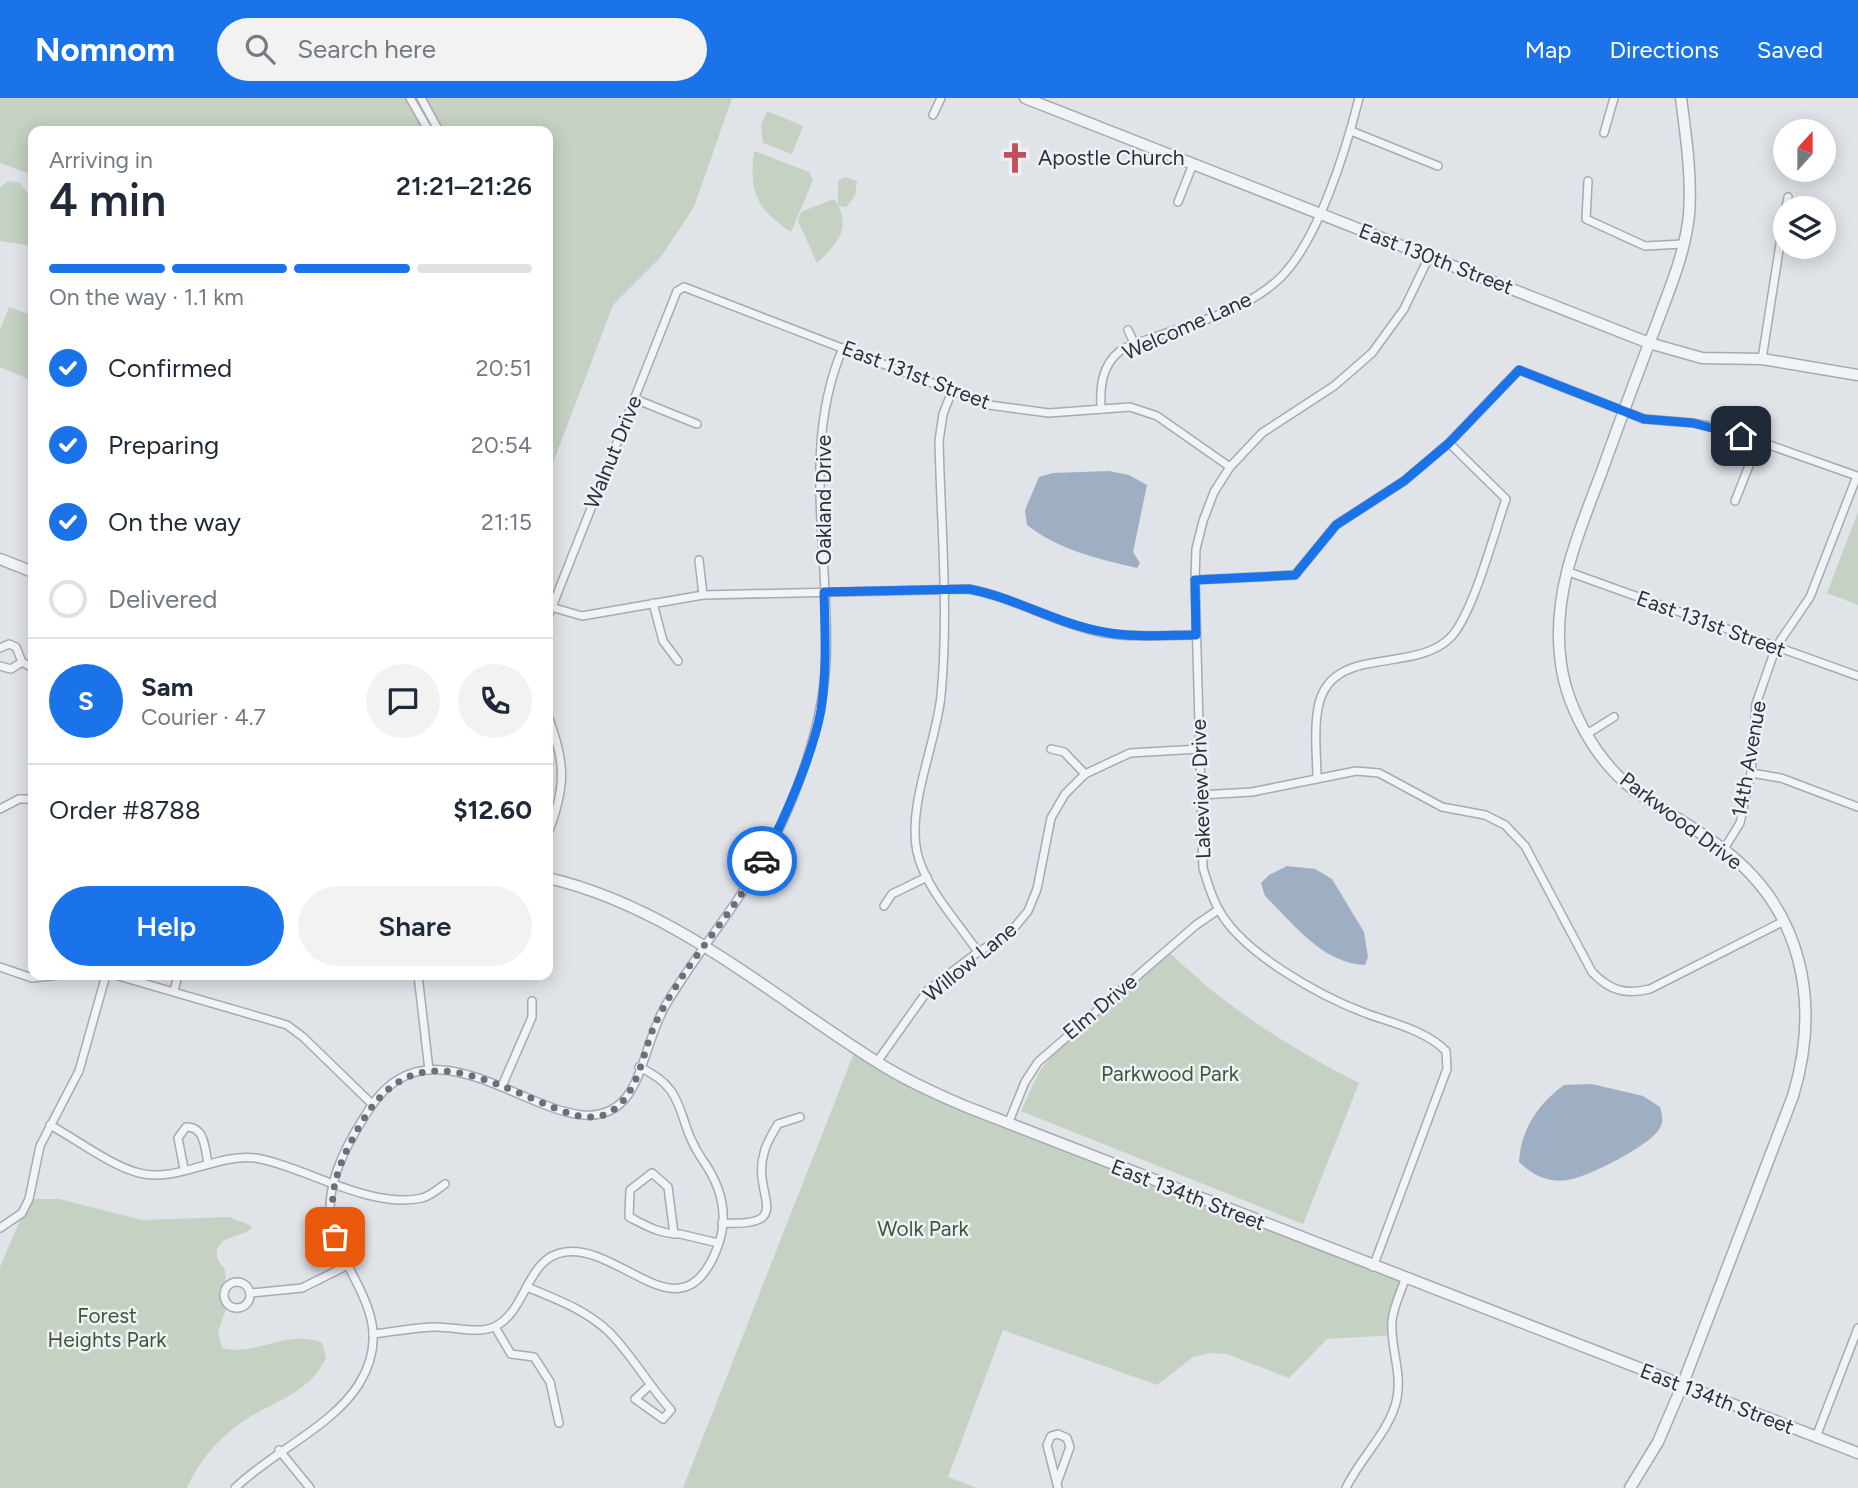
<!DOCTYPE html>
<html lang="en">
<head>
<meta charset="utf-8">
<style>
  body { margin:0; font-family:Figtree,sans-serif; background:#f2f2f3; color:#1f2937; height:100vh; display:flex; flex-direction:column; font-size:26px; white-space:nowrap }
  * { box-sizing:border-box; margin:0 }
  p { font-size:23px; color:#747a83 }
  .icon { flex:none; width:38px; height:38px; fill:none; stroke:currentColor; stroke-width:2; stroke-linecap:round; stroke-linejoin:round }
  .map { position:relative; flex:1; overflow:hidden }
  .panel { position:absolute; left:28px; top:28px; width:525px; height:854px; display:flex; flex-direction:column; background:#fff; border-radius:14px; box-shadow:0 4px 18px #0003 }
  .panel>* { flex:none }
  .needle { width:46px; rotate:21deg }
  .controls { position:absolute; left:1773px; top:21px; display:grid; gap:14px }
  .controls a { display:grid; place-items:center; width:63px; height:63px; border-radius:50%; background:#fff; box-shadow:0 4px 18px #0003; font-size:35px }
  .pin { position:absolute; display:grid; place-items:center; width:60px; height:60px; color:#fff; margin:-30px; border-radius:14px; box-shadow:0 4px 10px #0006 }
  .courier { position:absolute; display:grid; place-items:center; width:70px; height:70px; margin:-35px; border:5px solid #1a73e8; border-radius:50%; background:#fff; color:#222; box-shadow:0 2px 9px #0007 }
  .headline em { font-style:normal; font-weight:600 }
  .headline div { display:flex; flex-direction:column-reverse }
  .headline { display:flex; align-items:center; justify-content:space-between; height:119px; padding:0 21px }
  h1 { font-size:46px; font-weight:600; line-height:52px }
  .bar { display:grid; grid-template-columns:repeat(4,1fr); gap:10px 7px; align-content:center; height:84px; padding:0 21px }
  .bar i { height:9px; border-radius:5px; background:#e0e1e3 }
  .bar .selected { background:#1a73e8 }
  .bar p { grid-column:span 4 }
  .line { display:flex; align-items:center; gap:18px; padding:0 21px; border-top:2px solid #e0e1e3 }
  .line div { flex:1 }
  .round { display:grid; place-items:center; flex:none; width:74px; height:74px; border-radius:37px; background:#f2f2f3 }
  ol { padding:0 21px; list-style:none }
  li { display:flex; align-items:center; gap:21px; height:77px }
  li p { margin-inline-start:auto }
  li .icon { padding:7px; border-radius:50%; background:#1a73e8; color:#fff; stroke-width:4 }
  li:last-child { color:#747a83 }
  li i { width:38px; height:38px; border:4px solid #e0e1e3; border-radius:50% }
  .cta { display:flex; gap:14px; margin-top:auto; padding:14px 21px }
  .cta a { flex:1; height:80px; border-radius:42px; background:#1a73e8; color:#fff; font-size:28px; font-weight:600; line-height:80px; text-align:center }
  .cta a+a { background:#f2f2f3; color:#1f2937 }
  header { display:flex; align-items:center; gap:42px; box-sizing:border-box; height:98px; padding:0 35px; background:#1a73e8; color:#fff }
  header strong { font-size:33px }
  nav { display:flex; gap:38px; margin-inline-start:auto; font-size:24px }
  .search { width:490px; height:63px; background:#f2f2f3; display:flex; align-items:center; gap:18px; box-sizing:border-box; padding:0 24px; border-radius:38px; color:#747a83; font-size:26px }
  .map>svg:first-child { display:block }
</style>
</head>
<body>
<header>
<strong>Nomnom</strong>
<div class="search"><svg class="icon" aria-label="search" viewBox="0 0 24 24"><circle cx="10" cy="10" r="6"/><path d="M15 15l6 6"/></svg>Search here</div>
<nav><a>Map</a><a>Directions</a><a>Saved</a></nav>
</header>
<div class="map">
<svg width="1858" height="1390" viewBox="0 0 1858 1390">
  <rect width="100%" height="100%" fill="#e0e3e8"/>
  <g fill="#c5d1c2">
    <path d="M0 0H732L694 109 661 159 613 207 548 378V33H33V77L0 65Z"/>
    <path d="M767 13 803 28 792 56 763 45 761 27Z"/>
    <path d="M754 53 809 74 813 82 791 134C756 111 749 94 754 53Z"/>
    <path d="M845 79 857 83 855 98 846 109 838 108C851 132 835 148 817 165L798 123 801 114 834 101 838 107V83Z"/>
    <path d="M9 83 20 85 33 103V148L0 143V89Z"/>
    <path d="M9 209 33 218V283L0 269V232Z"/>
    <path d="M1858 414V507L1827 495Z"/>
    <path d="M1170 855C1230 913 1286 947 1359 985L1303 1126 1021 1013 1039 974 1055 954Z"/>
    <path d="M856 950 917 987 1405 1181 1392 1223 1394 1237 1327 1241 1289 1280 1227 1256 1211 1255 1193 1259 1157 1287 1003 1232 948 1379 977 1390H683Z"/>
    <path d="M29 1101H59L142 1122 229 1119 252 1128 249 1133C236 1139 214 1140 217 1159 218 1165 224 1168 225 1173 227 1184 222 1196 228 1206L218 1233 222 1250C257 1259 288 1230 322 1245L326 1260C310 1295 272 1304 242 1324 219 1340 198 1364 187 1390H0V1169Z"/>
  </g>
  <g fill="#9eafc4">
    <path d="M1109 373 1129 377 1147 387 1133 454 1140 465 1137 470C1098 461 1059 452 1027 427L1025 412 1039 379 1053 375Z"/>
    <path d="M1287 768 1315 771 1332 781 1364 834 1368 859 1365 867C1322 865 1294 826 1265 798L1261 785 1269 777Z"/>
    <path d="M1592 986 1643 998 1660 1009C1662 1016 1664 1023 1660 1030 1651 1047 1587 1080 1567 1082 1548 1085 1532 1077 1519 1064 1521 1031 1538 1006 1564 987Z"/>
  </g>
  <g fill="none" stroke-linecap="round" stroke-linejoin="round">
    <defs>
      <g id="minor">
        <path d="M410 0 429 33"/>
        <path d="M421 0 439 33"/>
        <path d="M933 17 941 0"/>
        <path d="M1351 33 1438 68"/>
        <path d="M1604 35 1614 0"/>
        <path d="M1588 83 1586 121 1645 148 1683 146"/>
        <path d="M1178 104 1193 66"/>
        <path d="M1786 110 1788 99"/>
        <path d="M1128 232 1135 247"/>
        <path d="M1762 261 1785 114"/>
        <path d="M952 293 943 316 939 343C941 428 949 514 941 598 936 646 907 708 917 754 925 790 958 824 978 854"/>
        <path d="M635 301 697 326"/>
        <path d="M1101 311C1100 290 1101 268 1120 253 1129 246 1144 243 1155 239 1197 224 1247 212 1280 180 1318 143 1346 52 1359 0"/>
        <path d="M1735 403 1758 345"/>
        <path d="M699 462 703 497"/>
        <path d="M1566 473 1858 578"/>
        <path d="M1195 482 1295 477 1336 427 1404 383 1449 345 1519 272 1644 321 1693 325 1724 331 1857 378 1810 499 1776 549 1756 606 1751 675 1740 725 1724 751"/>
        <path d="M653 505 663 543 678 563"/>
        <path d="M551 509 582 518 703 497 969 491C1016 500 1057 526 1104 535 1134 540 1166 537 1196 537"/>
        <path d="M548 519 677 193 684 189 989 307 1049 315 1130 309 1157 318 1230 369"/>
        <path d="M0 550 9 546 16 549 22 564 11 571 0 568"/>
        <path d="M22 564 33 570"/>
        <path d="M548 618C566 665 566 689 548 735"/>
        <path d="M1587 636 1614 619"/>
        <path d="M1051 651 1064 654 1085 676"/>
        <path d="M1751 675 1781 680 1858 709"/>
        <path d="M1317 681C1317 660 1314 638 1317 617 1324 543 1411 578 1450 540 1473 517 1494 435 1506 401L1449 345"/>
        <path d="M1200 697 1252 694 1356 673 1379 675 1442 709 1485 717 1505 727 1525 748 1592 874C1610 893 1626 897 1650 891L1784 823"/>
        <path d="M0 711 19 701H33"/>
        <path d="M884 808 892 796 927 779"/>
        <path d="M0 869 32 880 59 877"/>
        <path d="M115 877 287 927 303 939 372 1006"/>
        <path d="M418 877 429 972"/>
        <path d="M174 893 178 877"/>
        <path d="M877 964 928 892 978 854 1009 836 1028 813 1037 791 1051 720 1065 696 1085 676 1130 655 1199 651"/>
        <path d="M502 988 532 919V903"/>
        <path d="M1008 1026 1025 984 1038 964 1196 827 1218 812"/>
        <path d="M50 1027C76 1041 111 1068 139 1075 177 1085 218 1055 256 1060 304 1068 370 1112 422 1100 430 1098 438 1091 445 1086"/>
        <path d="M184 1071 178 1040 186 1029C205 1028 205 1051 208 1066"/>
        <path d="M722 1125C798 1129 751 1097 764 1055 766 1045 773 1035 778 1026L800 1019"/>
        <path d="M0 1130 22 1115 29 1101 40 1048 79 973 106 877"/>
        <path d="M674 1136 668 1089 652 1075 630 1092 629 1119C647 1128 659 1136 680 1136L718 1145"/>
        <path d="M1373 1169 1447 971 1446 953C1425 932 1392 925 1365 915 1320 898 1240 854 1218 810 1211 798 1207 783 1203 770L1195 482 1196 451 1203 423 1214 394 1230 369 1262 335 1334 288 1372 255 1404 211 1429 159"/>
        <circle cx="237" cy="1197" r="13"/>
        <path d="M527 1189C556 1201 586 1212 609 1234 632 1257 649 1288 671 1312L663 1321 635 1301 649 1288"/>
        <path d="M251 1195 302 1190 350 1166"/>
        <path d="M495 1229 511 1256 534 1259 550 1284 559 1325"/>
        <path d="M373 1236C394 1234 415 1229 436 1229 455 1229 477 1236 494 1229 527 1214 526 1159 565 1154 623 1146 684 1246 719 1145 729 1114 720 1086 702 1061 674 1020 690 992 639 969"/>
        <path d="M1816 1339 1858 1230"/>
        <path d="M279 1352 310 1390"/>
        <path d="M1057 1385 1070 1349 1067 1340 1058 1336 1051 1338 1047 1347 1058 1390"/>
        <path d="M235 1390C272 1354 333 1328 359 1286 403 1214 331 1172 330 1110 330 1075 351 1039 370 1010 443 898 572 1074 628 997 644 975 650 932 667 905 695 858 730 816 758 770 793 713 822 631 826 565 831 461 800 348 843 250"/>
        <path d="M1346 1390C1360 1360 1391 1332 1397 1300 1402 1273 1390 1249 1392 1223 1393 1210 1401 1194 1405 1181"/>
      </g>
      <g id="tertiary">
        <path d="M1025 0 1649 245 1702 260 1762 261 1858 277"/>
        <path d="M0 461 33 474"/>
        <path d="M548 780C673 809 770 897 877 964 905 982 936 996 967 1009L1858 1355"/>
        <path d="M1630 1390 1658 1344 1682 1288 1793 998C1821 905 1803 812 1723 751 1695 729 1663 713 1634 692 1595 662 1564 606 1560 557 1553 491 1580 432 1602 373 1620 323 1638 274 1657 225 1670 190 1685 155 1689 117 1692 78 1686 39 1681 0"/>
      </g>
    </defs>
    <use href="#minor" stroke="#a6aab1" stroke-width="10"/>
    <use href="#tertiary" stroke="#a6aab1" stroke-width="13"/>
    <use href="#minor" stroke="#f2f3f6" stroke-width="7"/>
    <use href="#tertiary" stroke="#f2f3f6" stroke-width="10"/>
  </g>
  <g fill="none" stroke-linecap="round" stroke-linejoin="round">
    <path stroke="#6a6f79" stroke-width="7" stroke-dasharray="0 12.6" d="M335 1139C327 1095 337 1068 359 1029 409 939 475 977 550 1008 569 1016 591 1025 610 1014 638 997 642 958 653 931 680 869 730 821 762 763"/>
    <path stroke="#1a73e8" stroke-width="9" d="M762 763C784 723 813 656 821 612 827 573 825 533 824 494L969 491C1016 500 1057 526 1104 534 1134 540 1166 537 1196 537L1195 482 1295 477 1336 427 1404 383 1449 345 1519 272 1644 321 1693 325 1741 338"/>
  </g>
  <defs>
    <symbol id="church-bare" viewBox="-9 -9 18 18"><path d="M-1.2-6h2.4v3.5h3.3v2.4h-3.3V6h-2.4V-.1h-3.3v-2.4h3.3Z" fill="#c2505c" stroke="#eff1f5" stroke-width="2.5" paint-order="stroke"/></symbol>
  </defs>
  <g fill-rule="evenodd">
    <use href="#church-bare" x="993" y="38" width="44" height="44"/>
  </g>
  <g text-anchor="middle" stroke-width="5" stroke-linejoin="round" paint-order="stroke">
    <g font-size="21" fill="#2a303d" stroke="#eff1f5" text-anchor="start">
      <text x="1038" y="67">Apostle Church</text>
    </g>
    <g font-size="21" fill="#2a303d" stroke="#eff1f5">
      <text transform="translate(1436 161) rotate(21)" y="7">East 130th Street</text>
      <text transform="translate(1187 228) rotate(-24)" y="7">Welcome Lane</text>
      <text transform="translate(916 277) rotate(21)" y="7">East 131st Street</text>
      <text transform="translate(613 354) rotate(-68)" y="7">Walnut Drive</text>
      <text transform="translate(824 402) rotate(-90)" y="7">Oakland Drive</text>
      <text transform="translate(1711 526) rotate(20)" y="7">East 131st Street</text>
      <text transform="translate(1749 661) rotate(-80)" y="7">14th Avenue</text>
      <text transform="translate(1201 691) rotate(-92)" y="7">Lakeview Drive</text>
      <text transform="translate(1681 723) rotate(37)" y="7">Parkwood Drive</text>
      <text transform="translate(970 864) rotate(-39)" y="7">Willow Lane</text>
      <text transform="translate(1100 909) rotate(-40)" y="7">Elm Drive</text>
      <text transform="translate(1188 1097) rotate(21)" y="7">East 134th Street</text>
      <text transform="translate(1717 1301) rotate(21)" y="7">East 134th Street</text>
    </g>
    <g font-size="21" fill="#3d5839" stroke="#eff1f5">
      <text x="1170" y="983">Parkwood Park</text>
      <text x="923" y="1138">Wolk Park</text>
      <text x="107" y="1225">Forest<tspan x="107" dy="24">Heights Park</tspan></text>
    </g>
  </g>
</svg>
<div class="controls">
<a><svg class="needle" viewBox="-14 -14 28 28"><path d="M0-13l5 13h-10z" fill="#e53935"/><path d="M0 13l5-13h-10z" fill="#747a83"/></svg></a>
<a><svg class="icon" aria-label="layers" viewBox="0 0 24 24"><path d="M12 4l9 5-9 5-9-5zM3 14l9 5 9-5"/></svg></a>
</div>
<div class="pin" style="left:335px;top:1139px;background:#ea580c"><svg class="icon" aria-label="bag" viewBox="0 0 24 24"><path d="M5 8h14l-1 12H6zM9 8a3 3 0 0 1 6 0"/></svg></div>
<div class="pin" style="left:1741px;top:338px;background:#1f2937"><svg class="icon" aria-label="home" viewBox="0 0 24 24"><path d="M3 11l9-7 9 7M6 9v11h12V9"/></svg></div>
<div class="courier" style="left:762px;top:763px"><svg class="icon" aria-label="car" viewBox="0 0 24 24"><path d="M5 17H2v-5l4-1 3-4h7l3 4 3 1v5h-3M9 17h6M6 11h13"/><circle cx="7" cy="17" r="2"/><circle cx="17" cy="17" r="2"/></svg></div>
<section class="panel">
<div class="headline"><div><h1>4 min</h1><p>Arriving in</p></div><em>21:21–21:26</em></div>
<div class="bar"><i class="selected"></i><i class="selected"></i><i class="selected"></i><i></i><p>On the way · 1.1 km</p></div>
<ol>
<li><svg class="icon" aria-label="check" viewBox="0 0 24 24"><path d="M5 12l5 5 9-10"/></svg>Confirmed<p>20:51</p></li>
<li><svg class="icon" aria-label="check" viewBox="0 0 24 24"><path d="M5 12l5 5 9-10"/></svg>Preparing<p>20:54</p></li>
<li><svg class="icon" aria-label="check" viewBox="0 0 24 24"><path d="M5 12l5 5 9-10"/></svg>On the way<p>21:15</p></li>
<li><i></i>Delivered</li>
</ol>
<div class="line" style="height:126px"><b class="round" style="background:#1a73e8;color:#fff">S</b><div><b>Sam</b><p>Courier · 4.7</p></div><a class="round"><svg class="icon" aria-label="chat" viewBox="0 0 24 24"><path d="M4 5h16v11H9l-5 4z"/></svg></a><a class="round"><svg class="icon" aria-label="phone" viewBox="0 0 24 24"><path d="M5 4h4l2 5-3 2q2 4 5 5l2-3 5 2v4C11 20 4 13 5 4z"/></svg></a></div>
<div class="line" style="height:91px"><div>Order #8788</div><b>$12.60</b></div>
<div class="cta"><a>Help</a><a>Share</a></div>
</section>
</div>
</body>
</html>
